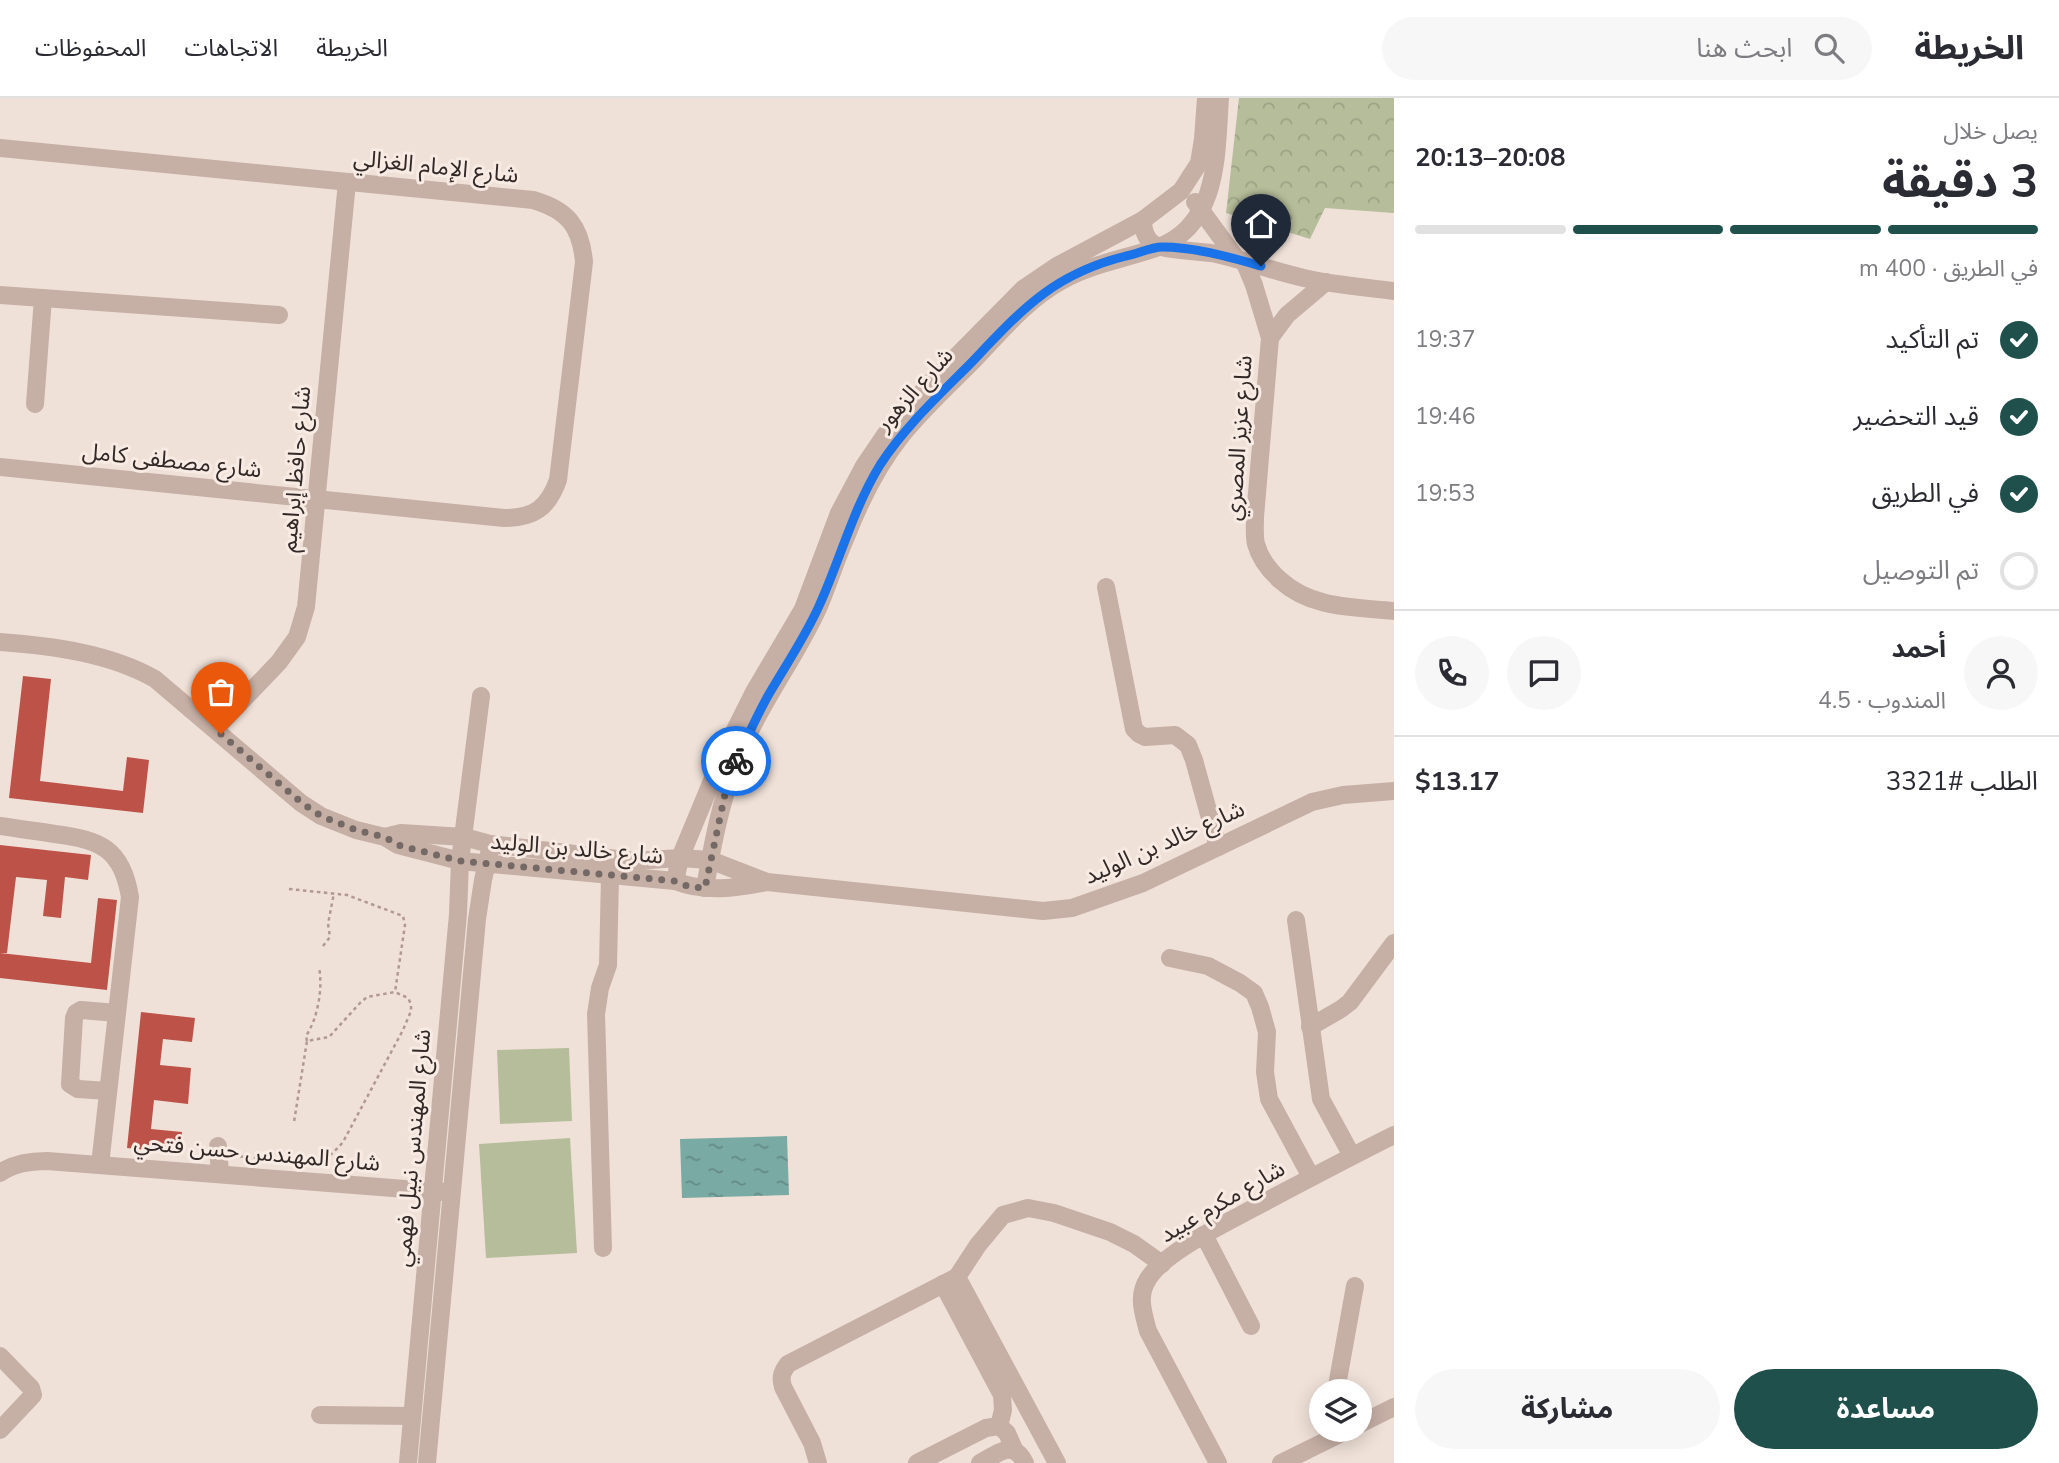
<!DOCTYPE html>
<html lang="ar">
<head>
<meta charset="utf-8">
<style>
  body { margin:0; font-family:"Nunito Sans","Noto Sans Arabic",sans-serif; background:#f7f7f7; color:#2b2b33; direction:rtl; height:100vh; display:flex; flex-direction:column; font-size:26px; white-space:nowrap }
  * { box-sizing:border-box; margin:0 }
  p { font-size:23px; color:#7c7c81 }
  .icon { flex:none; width:38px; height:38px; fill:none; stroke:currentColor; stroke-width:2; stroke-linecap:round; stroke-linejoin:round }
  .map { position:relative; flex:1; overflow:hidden; direction:ltr }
  .drawer { display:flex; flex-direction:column; background:#fff; width:665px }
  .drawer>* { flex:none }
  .tools { position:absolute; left:1309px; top:1281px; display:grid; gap:14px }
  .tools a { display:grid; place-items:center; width:63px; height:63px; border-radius:50%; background:#fff; box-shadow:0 4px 18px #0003; font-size:35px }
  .pin { position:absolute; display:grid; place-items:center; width:60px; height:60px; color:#fff; margin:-72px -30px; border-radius:50% 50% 50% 0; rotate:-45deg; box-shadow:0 0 7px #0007 }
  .pin .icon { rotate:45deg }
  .courier { position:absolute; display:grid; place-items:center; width:70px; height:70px; margin:-35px; border:5px solid #1a73e8; border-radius:50%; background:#fff; color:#222; box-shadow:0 2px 9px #0007 }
  .overview em { font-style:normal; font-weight:700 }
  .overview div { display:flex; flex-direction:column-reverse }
  .overview { display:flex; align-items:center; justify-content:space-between; height:119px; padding:0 21px }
  h1 { font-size:46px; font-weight:700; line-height:52px }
  .bar { display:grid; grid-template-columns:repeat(4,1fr); gap:10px 7px; align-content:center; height:84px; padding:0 21px }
  .bar i { height:9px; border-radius:5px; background:#e1e1e2 }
  .bar .selected { background:#1f504c }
  .bar p { grid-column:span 4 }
  .line { display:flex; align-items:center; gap:18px; padding:0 21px; border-top:2px solid #e1e1e2 }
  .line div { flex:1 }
  .round { display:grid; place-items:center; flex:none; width:74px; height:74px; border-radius:37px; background:#f7f7f7 }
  ol { padding:0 21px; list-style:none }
  li { display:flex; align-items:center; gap:21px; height:77px }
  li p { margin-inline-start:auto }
  li .icon { padding:7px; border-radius:50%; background:#1f504c; color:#fff; stroke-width:4 }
  li:last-child { color:#7c7c81 }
  li i { width:38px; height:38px; border:4px solid #e1e1e2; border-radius:50% }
  .primary-button { display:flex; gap:14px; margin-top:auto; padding:14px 21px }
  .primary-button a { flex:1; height:80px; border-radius:42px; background:#1f504c; color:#fff; font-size:28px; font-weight:700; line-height:80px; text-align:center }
  .primary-button a+a { background:#f7f7f7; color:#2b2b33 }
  header { display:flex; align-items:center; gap:42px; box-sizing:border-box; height:98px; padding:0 35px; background:#fff; border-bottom:2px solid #e1e1e2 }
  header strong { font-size:33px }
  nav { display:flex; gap:38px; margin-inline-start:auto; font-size:24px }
  .search { width:490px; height:63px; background:#f7f7f7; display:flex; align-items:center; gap:18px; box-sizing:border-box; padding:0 24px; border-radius:38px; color:#7c7c81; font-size:26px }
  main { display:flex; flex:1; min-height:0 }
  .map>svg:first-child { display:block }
</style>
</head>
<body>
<header>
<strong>الخريطة</strong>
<div class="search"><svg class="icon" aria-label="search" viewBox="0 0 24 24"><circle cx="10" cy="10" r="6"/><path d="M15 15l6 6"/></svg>ابحث هنا</div>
<nav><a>الخريطة</a><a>الاتجاهات</a><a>المحفوظات</a></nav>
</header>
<main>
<section class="drawer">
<div class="overview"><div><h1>3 دقيقة</h1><p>يصل خلال</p></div><em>20:08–20:13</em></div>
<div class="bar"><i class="selected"></i><i class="selected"></i><i class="selected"></i><i></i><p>في الطريق · 400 m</p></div>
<ol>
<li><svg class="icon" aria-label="check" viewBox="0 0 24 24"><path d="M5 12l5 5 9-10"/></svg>تم التأكيد<p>19:37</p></li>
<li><svg class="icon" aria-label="check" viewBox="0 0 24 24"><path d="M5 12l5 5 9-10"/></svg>قيد التحضير<p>19:46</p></li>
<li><svg class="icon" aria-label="check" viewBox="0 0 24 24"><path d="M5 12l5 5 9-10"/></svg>في الطريق<p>19:53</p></li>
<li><i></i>تم التوصيل</li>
</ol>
<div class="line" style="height:126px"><a class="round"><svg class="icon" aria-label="person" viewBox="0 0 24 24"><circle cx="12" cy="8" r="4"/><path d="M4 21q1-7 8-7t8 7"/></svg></a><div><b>أحمد</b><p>المندوب · 4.5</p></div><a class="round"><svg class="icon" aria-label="chat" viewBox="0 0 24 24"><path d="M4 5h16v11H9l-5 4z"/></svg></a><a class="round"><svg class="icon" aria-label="phone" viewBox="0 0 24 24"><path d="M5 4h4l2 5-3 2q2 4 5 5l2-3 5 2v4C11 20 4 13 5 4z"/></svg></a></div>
<div class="line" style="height:91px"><div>الطلب #3321</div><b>$13.17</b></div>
<div class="primary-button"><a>مساعدة</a><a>مشاركة</a></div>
</section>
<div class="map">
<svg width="1394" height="1365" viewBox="0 0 1394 1365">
  <defs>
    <pattern id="forest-crowns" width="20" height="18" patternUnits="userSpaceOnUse" patternTransform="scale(1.75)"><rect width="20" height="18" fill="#b6bd9a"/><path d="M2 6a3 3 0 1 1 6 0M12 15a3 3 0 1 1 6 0" fill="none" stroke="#9da285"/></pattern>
    <pattern id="water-ripples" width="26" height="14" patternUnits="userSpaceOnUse" patternTransform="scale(1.75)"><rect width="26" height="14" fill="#79aaa4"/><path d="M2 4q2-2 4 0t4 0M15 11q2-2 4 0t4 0" fill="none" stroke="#648a85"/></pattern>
  </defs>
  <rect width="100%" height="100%" fill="#efe1d8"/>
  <g fill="#b6bd9a">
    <path d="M569 950 572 1023 500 1026 497 952Z"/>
    <path d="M570 1040 577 1155 486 1160 479 1046Z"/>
  </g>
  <path fill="url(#forest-crowns)" d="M1239 0H1394V115L1325 110 1310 141 1226 115Z"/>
  <path fill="url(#water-ripples)" d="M787 1038 789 1097 682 1100 680 1041Z"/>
  <g fill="#bd5248">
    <path d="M23 578 51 581 40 683 123 693 127 659 149 662 143 715 9 700Z"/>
    <path d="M0 747 91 757 88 782 65 779 61 820 43 818 47 782 16 779 7 855H0Z"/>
    <path d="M98 800 117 802 107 892 0 880V855L91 865Z"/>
    <path d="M141 914 195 920 192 944 163 941 160 967 191 970 188 1006 154 1002 151 1031 182 1034 180 1055 127 1050Z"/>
  </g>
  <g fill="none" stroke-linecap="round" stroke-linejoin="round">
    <g stroke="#b19990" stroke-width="2.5" stroke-dasharray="3.5 3.5" stroke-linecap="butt">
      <path d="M289 791 347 797 403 818 405 827 395 894"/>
      <path d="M323 848 330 839 328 826 334 795"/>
      <path d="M307 943 306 938C318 920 323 890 319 869"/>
      <path d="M233 1058C256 1059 301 1067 322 1061 331 1058 337 1051 343 1044L403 932 411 913V906L408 900 395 894 367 899 360 905 329 939 307 943 294 1024"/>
    </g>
    <g stroke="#c6afa5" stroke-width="18">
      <path d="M0 50 533 102C568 112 581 129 584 164L558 382C548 410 534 420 504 420L0 369"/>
      <path d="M1195 104 1236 160"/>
      <path d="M1143 122C1143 131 1145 140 1153 146 1163 152 1197 153 1211 155 1242 161 1272 173 1304 180 1333 187 1364 189 1394 193"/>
      <path d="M1244 163 1254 187 1270 240 1255 419C1255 427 1254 438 1256 446 1260 461 1269 472 1280 482 1312 511 1354 509 1394 513"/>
      <path d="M0 197 279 217"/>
      <path d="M1270 240 1287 217 1326 184"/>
      <path d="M35 306 43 200"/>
      <path d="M1106 489 1134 631 1139 636 1145 639 1175 637 1188 647 1194 662 1218 749"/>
      <path d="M0 544C53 548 109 555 155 581L301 705 321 718 356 732 385 739 398 747 460 763 675 783C705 795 737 790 767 784"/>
      <path d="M215 631 279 564 297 539 306 509 347 84"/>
      <path d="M0 728C18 731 36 733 55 736 100 742 122 750 130 799L100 1067"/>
      <path d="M385 739 401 735 464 739 490 746 634 763 680 760 710 762 767 784 1043 813 1072 810 1143 785 1312 704 1343 697 1394 693"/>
      <path d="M675 783 680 760 724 654 754 594 803 511 839 415 864 368 885 337 930 285 1023 191 1057 168 1143 122 1181 93 1199 65 1203 41 1206 0"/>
      <path d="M705 790C714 736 725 682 750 633 771 590 800 551 819 508 829 485 836 461 846 439 860 403 878 367 902 337 923 311 948 288 972 264 999 236 1026 202 1061 183 1091 166 1124 161 1156 150 1220 128 1216 55 1220 0"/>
      <path d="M1296 822 1321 1001 1352 1058"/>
      <path d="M1170 860 1208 868 1240 885 1254 895 1260 909 1267 934 1265 974 1269 1001 1311 1079"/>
      <path d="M1310 929 1341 911 1350 904 1394 845"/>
      <path d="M108 993 78 991 70 986 74 920 76 915 81 912 117 915"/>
      <path d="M218 1048 220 1076"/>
      <path d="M0 1075C14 1065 30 1063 47 1063L444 1094"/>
      <path d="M1204 1137 1251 1228"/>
      <path d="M603 1150 596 916 600 890 608 867 610 779"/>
      <path d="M943 1186 1002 1297 1003 1312 999 1328"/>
      <path d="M0 1258 31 1290 33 1297 0 1332"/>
      <path d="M1336 1293 1355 1188"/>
      <path d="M320 1317 412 1318"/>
      <path d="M1360 1326 1394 1309"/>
      <path d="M408 1365 458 816 460 763 481 598"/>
      <path d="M427 1365 477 821 483 782 489 756"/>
      <path d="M818 1365 812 1345 783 1289C780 1279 782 1274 788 1266L957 1179"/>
      <path d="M917 1365 986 1330 999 1328 1007 1335 1014 1351"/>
      <path d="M980 1365C999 1355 1013 1341 1025 1365"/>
      <path d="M1057 1365 957 1179 978 1147 1003 1117 1028 1110 1054 1115 1110 1134 1134 1146 1162 1166"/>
      <path d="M1218 1365 1148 1233C1143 1214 1137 1198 1148 1181 1164 1155 1219 1129 1246 1114 1295 1088 1344 1062 1394 1037"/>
      <path d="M1281 1365 1348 1332"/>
    </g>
  </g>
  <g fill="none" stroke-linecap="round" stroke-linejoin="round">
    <path stroke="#746964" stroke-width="7" stroke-dasharray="0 12.6" d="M221 636 302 705 321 718 356 732 385 739 398 747 460 763 675 783 690 789 705 790 725 696 736 663"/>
    <path stroke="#1a73e8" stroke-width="9" d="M736 663C747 640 757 617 769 596 786 567 805 539 819 508 840 462 853 411 880 367 904 330 937 299 968 268 1020 214 1050 177 1126 158 1137 156 1151 149 1162 149 1195 149 1229 159 1261 168"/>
  </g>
  <g text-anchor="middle" stroke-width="6" stroke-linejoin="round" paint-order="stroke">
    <g font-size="23" fill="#322826" stroke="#f7ebe4">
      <text transform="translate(436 68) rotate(6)" y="8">شارع الإمام الغزالي</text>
      <text transform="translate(914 291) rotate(-48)" y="8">شارع الزهور</text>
      <text transform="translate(1238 340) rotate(-86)" y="8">شارع عزيز المصري</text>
      <text transform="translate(172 362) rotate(6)" y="8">شارع مصطفى كامل</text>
      <text transform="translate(295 371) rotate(-85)" y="8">شارع حافظ إبراهيم</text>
      <text transform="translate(1164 744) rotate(-24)" y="8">شارع خالد بن الوليد</text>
      <text transform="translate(577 750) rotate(5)" y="8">شارع خالد بن الوليد</text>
      <text transform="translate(412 1050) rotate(-85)" y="8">شارع المهندس نبيل فهمي</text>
      <text transform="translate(257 1054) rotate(5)" y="8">شارع المهندس حسن فتحي</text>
      <text transform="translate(1222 1103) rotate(-30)" y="8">شارع مكرم عبيد</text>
    </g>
  </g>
</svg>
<div class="tools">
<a><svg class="icon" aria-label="layers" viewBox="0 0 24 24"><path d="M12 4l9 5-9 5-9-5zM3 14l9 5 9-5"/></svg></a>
</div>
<div class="pin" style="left:221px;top:636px;background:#ea580c"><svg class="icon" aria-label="bag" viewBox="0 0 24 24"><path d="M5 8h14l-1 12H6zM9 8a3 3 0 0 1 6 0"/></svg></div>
<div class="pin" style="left:1261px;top:168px;background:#1f2937"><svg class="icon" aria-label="home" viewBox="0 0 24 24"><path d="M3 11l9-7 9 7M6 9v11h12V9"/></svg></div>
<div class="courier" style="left:736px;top:663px"><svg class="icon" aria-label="bike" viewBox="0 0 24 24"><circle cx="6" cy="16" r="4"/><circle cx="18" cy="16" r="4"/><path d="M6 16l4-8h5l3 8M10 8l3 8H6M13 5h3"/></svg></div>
</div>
</main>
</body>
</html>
